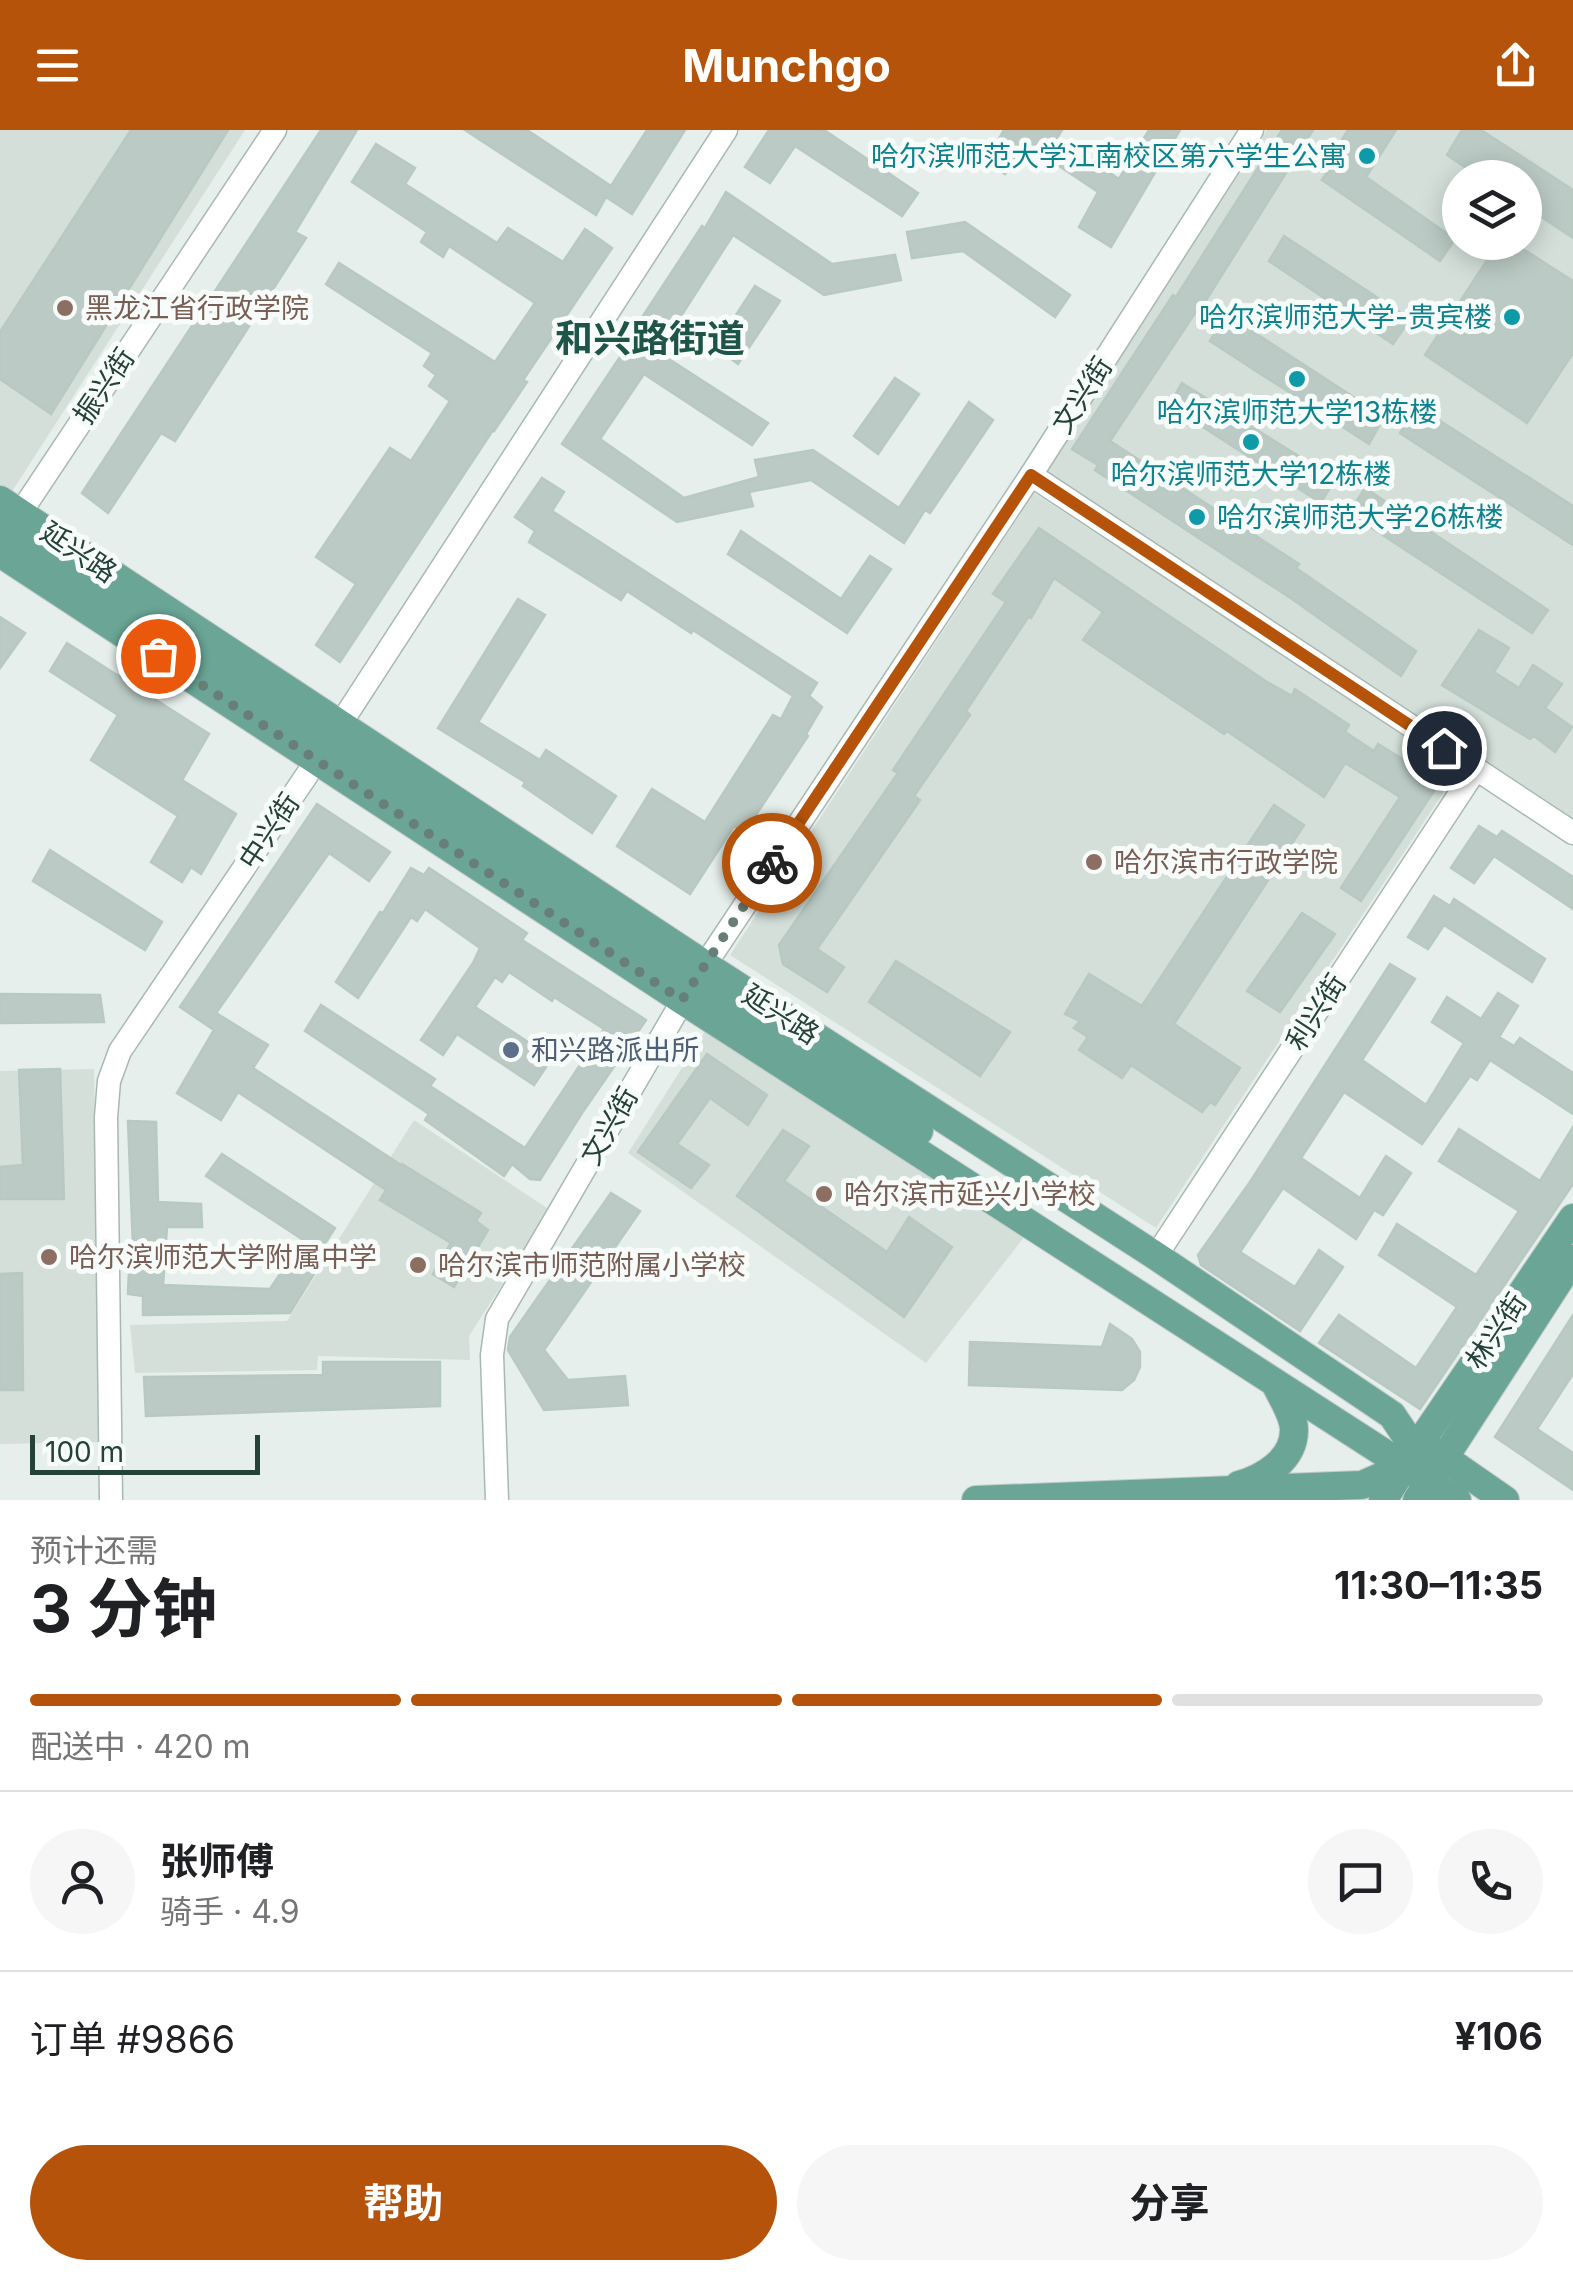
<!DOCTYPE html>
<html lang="zh">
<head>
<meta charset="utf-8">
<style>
  body { margin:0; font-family:Inter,"Noto Sans SC",sans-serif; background:#f6f6f6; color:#202124; height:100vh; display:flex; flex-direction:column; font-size:38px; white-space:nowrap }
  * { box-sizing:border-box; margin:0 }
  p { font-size:32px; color:#757577 }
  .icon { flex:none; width:55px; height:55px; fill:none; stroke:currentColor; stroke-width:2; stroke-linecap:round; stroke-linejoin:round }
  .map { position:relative; height:1370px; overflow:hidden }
  .drawer { display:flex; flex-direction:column; background:#fff; flex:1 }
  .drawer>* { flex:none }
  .fabs { position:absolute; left:1442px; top:30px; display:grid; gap:20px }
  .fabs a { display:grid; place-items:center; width:100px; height:100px; border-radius:50%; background:#fff; box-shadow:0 5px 25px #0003; font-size:50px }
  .scale { position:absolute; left:30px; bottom:25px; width:230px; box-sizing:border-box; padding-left:10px; border:5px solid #24423a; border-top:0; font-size:28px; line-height:35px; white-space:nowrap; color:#24423a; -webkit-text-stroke:8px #f7fbf9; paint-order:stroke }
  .pin { position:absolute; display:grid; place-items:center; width:85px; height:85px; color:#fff; margin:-42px; border:5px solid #fff; border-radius:50%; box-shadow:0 2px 10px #0007 }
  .courier { position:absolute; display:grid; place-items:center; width:100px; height:100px; margin:-50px; border:8px solid #b45309; border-radius:50%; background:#fff; color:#222; box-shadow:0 2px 12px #0007 }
  .overview em { font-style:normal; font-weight:700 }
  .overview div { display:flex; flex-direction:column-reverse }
  .overview { display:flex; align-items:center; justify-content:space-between; height:170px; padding:0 30px }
  h1 { font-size:65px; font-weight:700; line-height:75px }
  .bar { display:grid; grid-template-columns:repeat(4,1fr); gap:15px 10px; align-content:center; height:120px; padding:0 30px }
  .bar i { height:12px; border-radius:8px; background:#e0e0e0 }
  .bar .on { background:#b45309 }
  .bar p { grid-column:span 4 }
  .line { display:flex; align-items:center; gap:25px; padding:0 30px; border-top:2px solid #e0e0e0 }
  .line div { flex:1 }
  .round { display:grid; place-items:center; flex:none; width:105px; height:105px; border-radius:52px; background:#f6f6f6 }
  .cta { display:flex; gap:20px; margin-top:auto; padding:20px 30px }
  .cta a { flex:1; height:115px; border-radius:60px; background:#b45309; color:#fff; font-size:40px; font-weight:700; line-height:115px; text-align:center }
  .cta a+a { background:#f6f6f6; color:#202124 }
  header { display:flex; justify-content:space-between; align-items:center; height:130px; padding:0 30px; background:#b45309; color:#fff; font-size:45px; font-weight:700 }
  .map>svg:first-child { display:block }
</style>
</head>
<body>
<header><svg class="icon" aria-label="menu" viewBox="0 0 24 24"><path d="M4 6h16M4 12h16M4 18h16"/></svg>Munchgo<svg class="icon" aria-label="share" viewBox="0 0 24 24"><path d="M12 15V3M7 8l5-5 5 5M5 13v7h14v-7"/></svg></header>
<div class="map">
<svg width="1573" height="1370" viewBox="0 0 1573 1370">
  <rect width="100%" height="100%" fill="#e6efeb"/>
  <g fill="#d4dfda" fill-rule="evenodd">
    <path d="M0 0H245L11 363 0 356Z"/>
    <path d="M1267 0H1573V688L1045 341ZM1460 48H1525V112H1460Z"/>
    <path d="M1034 363 1459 639 1156 1098 730 825Z"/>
    <path d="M706 900 1025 1106 926 1233 628 1023Z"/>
    <path d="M94 939 101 1312 0 1314V941Z"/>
    <path d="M414 990 550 1080 469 1206 470 1230 318 1226 317 1240 135 1243 130 1195 287 1191Z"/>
  </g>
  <g fill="#bbcac4" stroke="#b8c9c2" stroke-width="2.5">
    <path d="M131 0H228L51 284 0 249V202Z"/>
    <path d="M321 0H357L295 102 306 108 175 311 161 303 108 383 82 363Z"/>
    <path d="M465 0H527L611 56 647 0H685L632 84 606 67 596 85Z"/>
    <path d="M769 0H824L918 63 902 86 795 16 770 53 745 37Z"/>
    <path d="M1004 0H1062L1057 8 1119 49 1149 0H1180L1111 117 1079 97 1098 62 1031 17 1024 26 1017 23 1005 44 986 31Z"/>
    <path d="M1282 0H1313L1203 175 1201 174 1110 311 1299 434 1296 438 1416 521 1401 546 1292 469 1095 340 1098 335 1072 319 1173 165 1176 167Z"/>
    <path d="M1348 0H1396L1366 47 1455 109 1440 131 1322 50 1342 18 1338 16Z"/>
    <path d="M1462 0H1481L1573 60V108L1525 76V48H1481L1447 25Z"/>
    <path d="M376 14 415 38 405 54 497 113 508 98 563 132 585 99 612 118 523 250 527 252 494 301 493 300 340 532 316 515 356 454 316 427 390 318 411 331 450 271 429 256 436 245 424 236 432 223 326 154 339 133 495 232 535 173 449 116 443 127 421 112 427 102 352 52Z"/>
    <path d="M726 62 832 134 895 125 901 150 824 165 733 105 658 222 768 293 752 315 644 244 600 309 684 368 759 347 755 330 813 320 899 378 969 272 993 290 930 383 925 380 904 413 811 350 749 362 753 376 677 392 562 314 644 191 641 189 702 96 705 98Z"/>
    <path d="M965 92 1070 165 1055 187 963 121 912 128 907 102Z"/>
    <path d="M1284 106 1410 189 1393 214 1269 131Z"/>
    <path d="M1499 112H1512L1573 151V223L1527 293 1425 225Z"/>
    <path d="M755 156 780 171 738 234 715 217Z"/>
    <path d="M1226 184 1384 287 1369 314 1210 211Z"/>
    <path d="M895 248 919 264 878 324 854 306Z"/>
    <path d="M1182 253 1335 349 1321 373 1169 275Z"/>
    <path d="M1417 276 1573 376V415L1400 303Z"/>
    <path d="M542 348 564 362 552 381 817 553 809 566 822 577 806 604 808 606 744 703 734 696 690 764 617 716 652 659 705 692 773 585 781 589 793 566 693 500 691 503 627 461 621 470 529 412 535 401 515 387Z"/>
    <path d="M1365 358 1548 480 1532 503 1349 383Z"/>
    <path d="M1039 398 1267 552 1292 566 1295 559 1349 595 1345 602 1374 621 1378 614 1440 652 1361 771 1341 758 1400 667 1345 633 1324 667 1227 601 1224 604 1083 510 1103 482 1054 448 1031 488 1029 486 966 581 970 585 914 666 920 670 817 819 844 837 827 862 783 834 779 815 898 643 893 640 1006 472 993 464Z"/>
    <path d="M741 401 841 469 870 426 891 439 847 503 728 424Z"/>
    <path d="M518 469 545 485 478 592 540 630 546 620 616 666 592 703 523 656 525 652 438 598Z"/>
    <path d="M0 487 25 503 0 538Z"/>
    <path d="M1479 500 1509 518 1494 542 1519 558 1533 535 1562 554 1545 578 1572 597 1555 622 1534 606 1530 609 1442 555Z"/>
    <path d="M67 513 209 604 182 650 236 684 201 744 191 737 182 752 151 732 178 686 91 630 118 585 50 541Z"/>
    <path d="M317 674 390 722 369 751 329 723 216 883 268 915 253 938 401 1035 402 1034 481 1083 476 1091 488 1100 454 1157 433 1144 451 1113 380 1070 386 1060 238 962 221 990 177 963 214 900 180 877Z"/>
    <path d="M1274 675 1304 695 1174 894 1240 938 1215 975 1210 972 1202 982 1131 935 1122 948 1079 920 1088 907 1074 898 1080 891 1065 884 1089 844 1142 876Z"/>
    <path d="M1479 696 1497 707 1502 701 1573 747V779L1494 726 1474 753 1451 738Z"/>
    <path d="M50 720 162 792 145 820 33 751Z"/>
    <path d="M411 738 424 745 429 738 527 803 522 810 646 890 582 983 540 1050 530 1049 512 1034 504 1046 425 990 429 984 305 901 321 875 435 949 430 956 525 1018 604 899 554 867 552 871 509 842 502 852 495 847 475 877 552 928 534 955 457 904 443 925 421 910 473 833 480 818 425 779 417 791 411 787 358 868 336 852 380 782 383 783Z"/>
    <path d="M1434 766 1450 776 1454 769 1545 829 1532 852 1444 795 1428 819 1408 807Z"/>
    <path d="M1302 783 1335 804 1280 882 1247 861Z"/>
    <path d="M896 831 1010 902 980 946 869 872Z"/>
    <path d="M1390 834 1415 849 1362 930 1426 975 1464 913 1432 892 1447 867 1481 889 1498 863 1518 876 1499 907 1514 916 1520 908 1573 943V984L1490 930 1477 950 1470 946 1422 1014 1344 962 1301 1028 1360 1068 1386 1026 1411 1043 1383 1085 1374 1080 1356 1109 1283 1058 1240 1122 1295 1157 1319 1120 1343 1137 1300 1201 1201 1135 1198 1125 1250 1052Z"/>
    <path d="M0 864 100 865 104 892 0 893Z"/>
    <path d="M707 924 767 965 748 995 710 968 677 1014 709 1035 691 1058 638 1022Z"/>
    <path d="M60 939 64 1069H0V1037L23 1035 19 940Z"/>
    <path d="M128 991 156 992 158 1072 201 1074 202 1097H167L163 1155 270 1159 288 1132 314 1144 290 1183 143 1185V1166L128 1164 130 1116H133Z"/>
    <path d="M1573 997V1054L1420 1279 1319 1213 1339 1185 1416 1238 1457 1177 1379 1125 1397 1094 1476 1145 1519 1081 1439 1031 1459 999 1540 1051Z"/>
    <path d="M783 1000 809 1016 784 1051 887 1122 909 1087 952 1117 904 1187 737 1066Z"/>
    <path d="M222 1024 335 1098 320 1121 206 1046Z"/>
    <path d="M611 1063 640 1081 544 1220 568 1250 625 1246 628 1275 544 1280 508 1220 510 1207Z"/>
    <path d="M22 1143 23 1260H0V1144Z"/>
    <path d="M1573 1185V1244L1537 1299 1573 1323V1360L1495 1307Z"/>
    <path d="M1110 1194 1132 1209 1140 1222V1237L1134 1250 1122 1260 969 1255 970 1212 1102 1217Z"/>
    <path d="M323 1232H440V1276L146 1286 144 1247 323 1245Z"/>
  </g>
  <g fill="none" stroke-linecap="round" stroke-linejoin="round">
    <defs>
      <g id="minor">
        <path d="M1031 345 1573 703"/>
        <path d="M11 397 275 0"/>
        <path d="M1156 1126 1476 639"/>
        <path d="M111 1370 106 987 109 951 120 921 317 630 726 0"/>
        <path d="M497 1370 492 1225 497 1189 693 853 1031 345 1252 0"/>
      </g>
      <g id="major">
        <path d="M0 370 705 835 1156 1126 1392 1285 1406 1306 1443 1327 1505 1370"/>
        <path d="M0 397 919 1001"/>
        <path d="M0 423 682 870 1457 1370"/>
        <path d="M1239 1355C1264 1348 1294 1330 1294 1300 1294 1285 1282 1268 1276 1255"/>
        <path d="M976 1370 1362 1355 1403 1337"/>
        <path d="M1383 1370 1419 1314 1573 1088"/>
        <path d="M1417 1370 1573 1129"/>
      </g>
    </defs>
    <use href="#minor" stroke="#a8b8b2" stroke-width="25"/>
    <use href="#major" stroke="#c2cac8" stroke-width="30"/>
    <use href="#minor" stroke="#fff" stroke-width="22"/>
    <use href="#major" stroke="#6aa596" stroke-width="28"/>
  </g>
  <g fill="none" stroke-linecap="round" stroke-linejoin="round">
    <path stroke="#687f78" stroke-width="10" stroke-dasharray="0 18" d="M158 526 682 870 772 733"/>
    <path stroke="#b45309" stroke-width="12" d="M772 733 1031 345 1444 618"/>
  </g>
  <g fill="#0f9aa8" stroke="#f7fbf9" stroke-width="4">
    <circle cx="1367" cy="26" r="10"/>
    <circle cx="1512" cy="187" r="10"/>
    <circle cx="1297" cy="249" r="10"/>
    <circle cx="1251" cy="312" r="10"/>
    <circle cx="1197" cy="387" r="10"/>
  </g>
  <g fill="#8d6e63" stroke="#f7fbf9" stroke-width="4">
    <circle cx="65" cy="178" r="10"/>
    <circle cx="1094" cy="732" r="10"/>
    <circle cx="824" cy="1064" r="10"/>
    <circle cx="49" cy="1127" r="10"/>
    <circle cx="418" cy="1135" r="10"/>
  </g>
  <circle fill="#5c6f8a" stroke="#f7fbf9" stroke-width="4" cx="511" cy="920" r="10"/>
  <g text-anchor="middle" stroke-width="10" stroke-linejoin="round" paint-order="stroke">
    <g font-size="28" fill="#0d838f" stroke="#f7fbf9" text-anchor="end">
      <text x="1347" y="36">哈尔滨师范大学江南校区第六学生公寓</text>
      <text x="1492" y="197">哈尔滨师范大学-贵宾楼</text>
      <text x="1297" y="292" text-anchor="middle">哈尔滨师范大学13栋楼</text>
      <text x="1251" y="354" text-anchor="middle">哈尔滨师范大学12栋楼</text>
      <text x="1217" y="397" text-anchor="start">哈尔滨师范大学26栋楼</text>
    </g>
    <g font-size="28" fill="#785e54" stroke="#f7fbf9" text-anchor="start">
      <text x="85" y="188">黑龙江省行政学院</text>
      <text x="1114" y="742">哈尔滨市行政学院</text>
      <text x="844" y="1074">哈尔滨市延兴小学校</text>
      <text x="69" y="1137">哈尔滨师范大学附属中学</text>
      <text x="438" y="1145">哈尔滨市师范附属小学校</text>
    </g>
    <g font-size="28" fill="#24423a" stroke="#f7fbf9">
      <text transform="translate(104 256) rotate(-56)" y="10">振兴街</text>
      <text transform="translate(1082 265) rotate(-57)" y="10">文兴街</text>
      <text transform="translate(79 422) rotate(34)" y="10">延兴路</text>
      <text transform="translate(269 701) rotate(-56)" y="10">中兴街</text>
      <text transform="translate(1316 882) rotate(-57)" y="10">利兴街</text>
      <text transform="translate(781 884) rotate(33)" y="10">延兴路</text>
      <text transform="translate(609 996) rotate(-60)" y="10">文兴街</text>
      <text transform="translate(1496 1201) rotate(-56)" y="10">林兴街</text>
    </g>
    <g font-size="28" fill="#4e5e75" stroke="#f7fbf9" text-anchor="start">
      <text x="531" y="930">和兴路派出所</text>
    </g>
    <g font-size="38" font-weight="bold" fill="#1f5548" stroke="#f7fbf9">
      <text x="650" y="222">和兴路街道</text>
    </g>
  </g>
</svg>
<div class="fabs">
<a><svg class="icon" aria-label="layers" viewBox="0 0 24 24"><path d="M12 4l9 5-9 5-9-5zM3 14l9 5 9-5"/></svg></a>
</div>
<div class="scale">100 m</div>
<div class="pin" style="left:158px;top:526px;background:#ea580c"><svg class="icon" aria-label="bag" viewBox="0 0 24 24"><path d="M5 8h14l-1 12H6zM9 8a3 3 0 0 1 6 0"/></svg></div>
<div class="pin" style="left:1444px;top:618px;background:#1f2937"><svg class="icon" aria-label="home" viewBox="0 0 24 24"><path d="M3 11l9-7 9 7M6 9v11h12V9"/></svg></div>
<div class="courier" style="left:772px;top:733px"><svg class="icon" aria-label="bike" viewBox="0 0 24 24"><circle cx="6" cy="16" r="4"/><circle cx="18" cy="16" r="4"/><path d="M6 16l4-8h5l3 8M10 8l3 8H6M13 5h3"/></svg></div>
</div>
<section class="drawer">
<div class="overview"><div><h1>3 分钟</h1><p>预计还需</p></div><em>11:30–11:35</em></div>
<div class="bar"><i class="on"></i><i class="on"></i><i class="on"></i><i></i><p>配送中 · 420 m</p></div>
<div class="line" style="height:180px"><a class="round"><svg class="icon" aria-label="person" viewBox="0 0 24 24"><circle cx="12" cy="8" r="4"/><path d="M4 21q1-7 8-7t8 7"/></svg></a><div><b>张师傅</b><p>骑手 · 4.9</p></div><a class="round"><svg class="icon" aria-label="chat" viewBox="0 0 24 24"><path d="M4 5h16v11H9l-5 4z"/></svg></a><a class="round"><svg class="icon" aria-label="phone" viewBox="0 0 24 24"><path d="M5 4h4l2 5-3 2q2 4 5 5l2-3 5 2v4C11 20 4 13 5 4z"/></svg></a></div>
<div class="line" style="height:130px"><div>订单 #9866</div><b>¥106</b></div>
<div class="cta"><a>帮助</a><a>分享</a></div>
</section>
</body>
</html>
